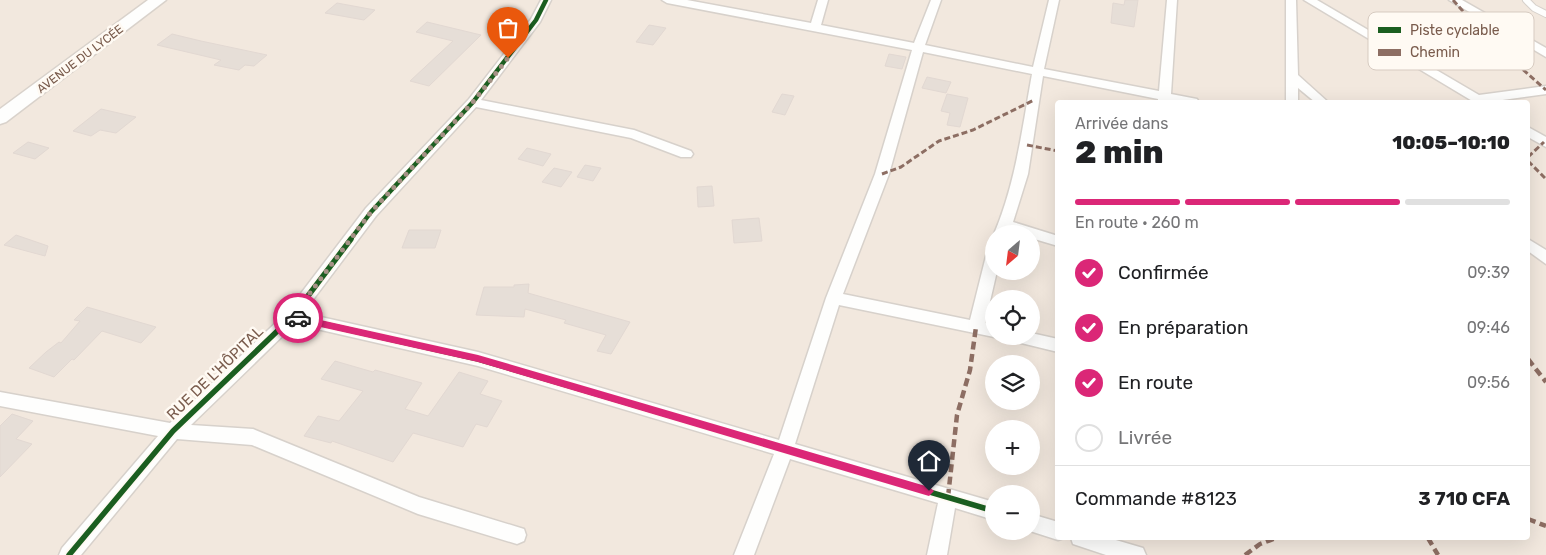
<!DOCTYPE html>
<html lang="fr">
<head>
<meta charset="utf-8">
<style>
  body { margin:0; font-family:Rubik,sans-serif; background:#f2f2f2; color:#202124; height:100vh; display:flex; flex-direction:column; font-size:19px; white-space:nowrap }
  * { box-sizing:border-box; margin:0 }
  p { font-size:16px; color:#757577 }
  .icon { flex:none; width:28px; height:28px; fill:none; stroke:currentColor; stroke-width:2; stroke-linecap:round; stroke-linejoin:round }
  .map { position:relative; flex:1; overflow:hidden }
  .sheet { position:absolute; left:1055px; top:100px; width:475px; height:440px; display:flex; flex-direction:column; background:#fff; border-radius:5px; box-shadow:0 5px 20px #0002 }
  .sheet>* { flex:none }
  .needle { width:32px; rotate:208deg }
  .tools { position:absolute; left:985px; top:225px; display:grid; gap:10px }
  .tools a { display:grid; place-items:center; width:55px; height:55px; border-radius:50%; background:#fff; box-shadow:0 5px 20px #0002; font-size:25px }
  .pin { position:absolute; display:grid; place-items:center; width:42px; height:42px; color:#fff; margin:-51px -21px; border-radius:50% 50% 50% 0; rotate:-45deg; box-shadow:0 0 5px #0007 }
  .pin .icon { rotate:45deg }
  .courier { position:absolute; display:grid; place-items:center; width:50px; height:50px; margin:-25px; border:4px solid #db2777; border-radius:50%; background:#fff; color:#222; box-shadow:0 1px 6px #0007 }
  .summary em { font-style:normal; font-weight:800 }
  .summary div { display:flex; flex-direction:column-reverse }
  .summary { display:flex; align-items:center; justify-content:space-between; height:85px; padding:0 20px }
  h1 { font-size:32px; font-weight:800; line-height:38px }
  .bar { display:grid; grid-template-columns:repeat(4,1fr); gap:8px 5px; align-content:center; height:60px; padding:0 20px }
  .bar i { height:6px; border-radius:4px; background:#e0e0e0 }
  .bar .active { background:#db2777 }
  .bar p { grid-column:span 4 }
  .line { display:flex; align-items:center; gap:12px; padding:0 20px; border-top:1px solid #e0e0e0 }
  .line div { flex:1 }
  ol { padding:0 20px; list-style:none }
  li { display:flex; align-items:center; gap:15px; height:55px }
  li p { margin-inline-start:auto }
  li .icon { padding:5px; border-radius:50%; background:#db2777; color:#fff; stroke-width:4 }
  li:last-child { color:#757577 }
  li i { width:28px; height:28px; border:2px solid #e0e0e0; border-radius:50% }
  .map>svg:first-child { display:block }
</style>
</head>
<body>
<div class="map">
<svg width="1546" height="555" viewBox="0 0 1546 555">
  <rect width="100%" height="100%" fill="#f9f5f0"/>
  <path fill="#f2e8de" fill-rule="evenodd" d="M0 0H1546V555H0ZM1058 102H1528V538H1058ZM994 234H1031V271H994ZM994 299H1031V336H994ZM994 364H1031V401H994ZM994 429H1031V466H994ZM994 494H1031V531H994Z"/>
  <g fill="#e6ded7" stroke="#e2d8d2">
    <path d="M1125 0H1138L1134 27 1111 23 1113 3 1124 5Z"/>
    <path d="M337 3 375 10 364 20 325 13Z"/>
    <path d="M427 22 481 35 429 86 410 81 453 41 416 32Z"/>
    <path d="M649 25 666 28 653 45 636 42Z"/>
    <path d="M172 34 201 41 267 55 254 66 245 65 239 70 214 65 221 60 157 45Z"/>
    <path d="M889 54 906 57 902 69 885 66Z"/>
    <path d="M927 77 951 82 946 93 922 88Z"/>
    <path d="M782 94 794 96 785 115 772 112Z"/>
    <path d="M947 94 968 98 960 127 947 125 950 113 941 111Z"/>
    <path d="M101 109 136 117 116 133 100 130 91 136 73 131Z"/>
    <path d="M28 142 49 148 35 159 13 153Z"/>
    <path d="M527 148 551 154 543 166 518 159Z"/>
    <path d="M585 165 601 168 593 181 577 177Z"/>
    <path d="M554 168 572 172 561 187 542 182Z"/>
    <path d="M712 186 714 206 698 207 697 187Z"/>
    <path d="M759 218 762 241 734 243 732 220Z"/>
    <path d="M409 230H441L435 248H402Z"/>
    <path d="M16 235 48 246 45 256 4 245Z"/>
    <path d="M529 284 528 293 630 322 611 354 597 351 606 335 564 323 566 320 525 309 524 317 476 315 484 287H514V285Z"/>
    <path d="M87 307 156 327 141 343 102 331 74 360 72 359 54 377 29 368 46 352 59 342 61 343 80 321 74 320Z"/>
    <path d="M335 361 373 372 375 370 422 383 405 409 428 416 459 372 488 381 480 394 502 401 487 427 476 424 463 447 413 433 393 462 332 441 331 443 304 436 318 416 339 421 363 391 321 379Z"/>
    <path d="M12 414 33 421 16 439 32 444 0 477V426Z"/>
  </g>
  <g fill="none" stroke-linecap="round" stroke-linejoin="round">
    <defs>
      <path id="service" d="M1526 0 1534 8 1546 14"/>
      <g id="minor">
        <path d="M541 0H551L540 22 481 100 634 130 691 151 693 154 691 157H681L631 138 476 107 376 216 303 313 478 352 779 440 826 298 875 174 912 50 667 3 662 0H687L811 23 818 0H828L821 25 914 43 931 0H941L925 45 1033 67 1049 0H1059L1044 69 1159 91 1167 0H1177L1171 94 1197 99 1199 102H1158V99L1043 76 1028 174 1013 222 1058 236V246L1031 238V234L1009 231 1008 234H994C1016 182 1022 129 1032 74L923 52 889 174 843 294 970 320 987 252 989 248 994 247V271H997L985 323 994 325V336H997L994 337 839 305 795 444 994 502V520L955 508 947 555H927L938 503 790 459 754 555H734L774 454 478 366 295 324 191 425 253 429 419 497 524 529 526 535 524 541 517 544 418 514 252 445 177 439 81 555H59L62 548 158 436 0 406V392L170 423 286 313 366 208 469 99 531 19Z"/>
        <path d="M1286 0H1296L1298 75 1328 102H1315L1298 88V102H1286Z"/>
        <path d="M1304 0H1317L1479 95 1546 86V94L1488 102H1474Z"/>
        <path d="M1449 0H1462L1546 48V57Z"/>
        <path d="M1528 127 1546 137V147L1528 137Z"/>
        <path d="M1528 239 1546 250V264L1528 251Z"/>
        <path d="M1031 333 1058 339V352L1017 342 1011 341 1009 336H1031Z"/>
        <path d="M1031 514 1058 522V538H1064L1058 540 1030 531H1031Z"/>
        <path d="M1071 538H1109L1143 548 1146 555H1106L1073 544Z"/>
      </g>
      <path id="secondary" d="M148 0H166L6 122 0 124V109Z"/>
    </defs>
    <use href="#service" stroke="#d7d1cb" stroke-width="8"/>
    <use href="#minor" stroke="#d7d1cb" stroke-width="3"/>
    <use href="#secondary" stroke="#d9d2cb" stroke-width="3"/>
    <use href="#service" stroke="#fefefd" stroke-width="6"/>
    <use href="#minor" fill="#fefefd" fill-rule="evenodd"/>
    <use href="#secondary" fill="#fefefd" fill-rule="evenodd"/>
    <g stroke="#8d6e63" stroke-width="3" stroke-dasharray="6 3" stroke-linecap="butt">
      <path d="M1453 0 1486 37 1546 90"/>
      <path d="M1027 145 1058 151"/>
      <path d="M1528 157 1544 142"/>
      <path d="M1528 161 1546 179"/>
      <path d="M882 174 901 167 939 141 973 130 1034 100"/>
    </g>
    <g stroke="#8d6e63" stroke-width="4.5" stroke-dasharray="8 4.5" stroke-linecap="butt">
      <path d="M1528 359 1546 382"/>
      <path d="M948 497 957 415 970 370 976 327"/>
      <path d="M1528 519 1546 526"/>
      <path d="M1428 538 1438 555"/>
      <path d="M1245 555 1260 544 1276 538"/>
    </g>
    <defs>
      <path id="cycleway-far1" d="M350 240 371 212 473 102 536 20 546 0"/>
      <g id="cycleway">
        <path d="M292 317 478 359 994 511"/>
        <path d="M69 555 173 431 292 317 351 239"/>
      </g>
    </defs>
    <use href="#cycleway-far1" stroke="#fffaf3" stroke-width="7"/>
    <use href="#cycleway" stroke="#fffaf3" stroke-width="9"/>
    <use href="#cycleway-far1" stroke="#1b5e20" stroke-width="4.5"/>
    <use href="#cycleway" stroke="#1b5e20" stroke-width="5.5"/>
  </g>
  <path fill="#db2777" d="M298 315 478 355 929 487 934 491 929 496 478 362 298 322 294 318Z"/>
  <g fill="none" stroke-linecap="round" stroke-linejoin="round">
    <path stroke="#a69286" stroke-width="5" stroke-dasharray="0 9" d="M298 318 292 317 371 212 473 102 508 58"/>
  </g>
  <g text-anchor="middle" stroke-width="5" stroke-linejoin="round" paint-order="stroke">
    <g font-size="12" fill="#7a5c4d" stroke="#fffaf3">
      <text transform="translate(80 59) rotate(-37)" y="4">AVENUE DU LYCÉE</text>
    </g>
    <g font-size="15" fill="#7a5c4d" stroke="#fffaf3">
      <text transform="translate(215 373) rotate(-44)" y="5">RUE DE L'HÔPITAL</text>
    </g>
  </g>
  <rect x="1368" y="12" width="166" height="58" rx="8" fill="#fffaf3" stroke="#d7cbc1" stroke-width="1"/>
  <rect x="1378" y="27" width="23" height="6" fill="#1b5e20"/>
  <rect x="1378" y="49" width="23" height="7" fill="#8d6e63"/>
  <g font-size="14" fill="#7a5c4d">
    <text x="1410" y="35">Piste cyclable</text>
    <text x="1410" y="57">Chemin</text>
  </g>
</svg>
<div class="tools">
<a><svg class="needle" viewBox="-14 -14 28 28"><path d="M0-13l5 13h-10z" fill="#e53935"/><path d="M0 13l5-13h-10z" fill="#757577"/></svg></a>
<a><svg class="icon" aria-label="locate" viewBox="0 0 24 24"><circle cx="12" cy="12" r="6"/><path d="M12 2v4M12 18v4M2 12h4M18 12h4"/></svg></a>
<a><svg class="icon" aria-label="layers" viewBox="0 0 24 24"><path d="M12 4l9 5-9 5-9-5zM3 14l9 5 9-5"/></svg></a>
<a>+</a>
<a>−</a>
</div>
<div class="pin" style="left:508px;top:58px;background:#ea580c"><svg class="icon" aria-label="bag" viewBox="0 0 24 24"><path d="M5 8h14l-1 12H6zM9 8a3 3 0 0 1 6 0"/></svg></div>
<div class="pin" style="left:929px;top:491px;background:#1f2937"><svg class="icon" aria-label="home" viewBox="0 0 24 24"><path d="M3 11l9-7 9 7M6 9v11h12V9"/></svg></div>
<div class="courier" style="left:298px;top:318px"><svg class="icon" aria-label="car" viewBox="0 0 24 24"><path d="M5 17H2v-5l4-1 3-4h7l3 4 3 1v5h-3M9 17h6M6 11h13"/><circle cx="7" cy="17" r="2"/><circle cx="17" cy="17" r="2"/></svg></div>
<section class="sheet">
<div class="summary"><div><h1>2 min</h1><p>Arrivée dans</p></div><em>10:05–10:10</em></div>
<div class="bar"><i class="active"></i><i class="active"></i><i class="active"></i><i></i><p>En route · 260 m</p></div>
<ol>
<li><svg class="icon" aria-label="check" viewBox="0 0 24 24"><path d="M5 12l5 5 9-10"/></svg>Confirmée<p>09:39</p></li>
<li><svg class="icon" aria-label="check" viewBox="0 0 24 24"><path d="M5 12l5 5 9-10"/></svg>En préparation<p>09:46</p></li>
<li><svg class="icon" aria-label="check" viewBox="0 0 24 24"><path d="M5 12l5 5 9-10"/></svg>En route<p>09:56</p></li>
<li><i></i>Livrée</li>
</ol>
<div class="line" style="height:65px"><div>Commande #8123</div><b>3 710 CFA</b></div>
</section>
</div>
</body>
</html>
